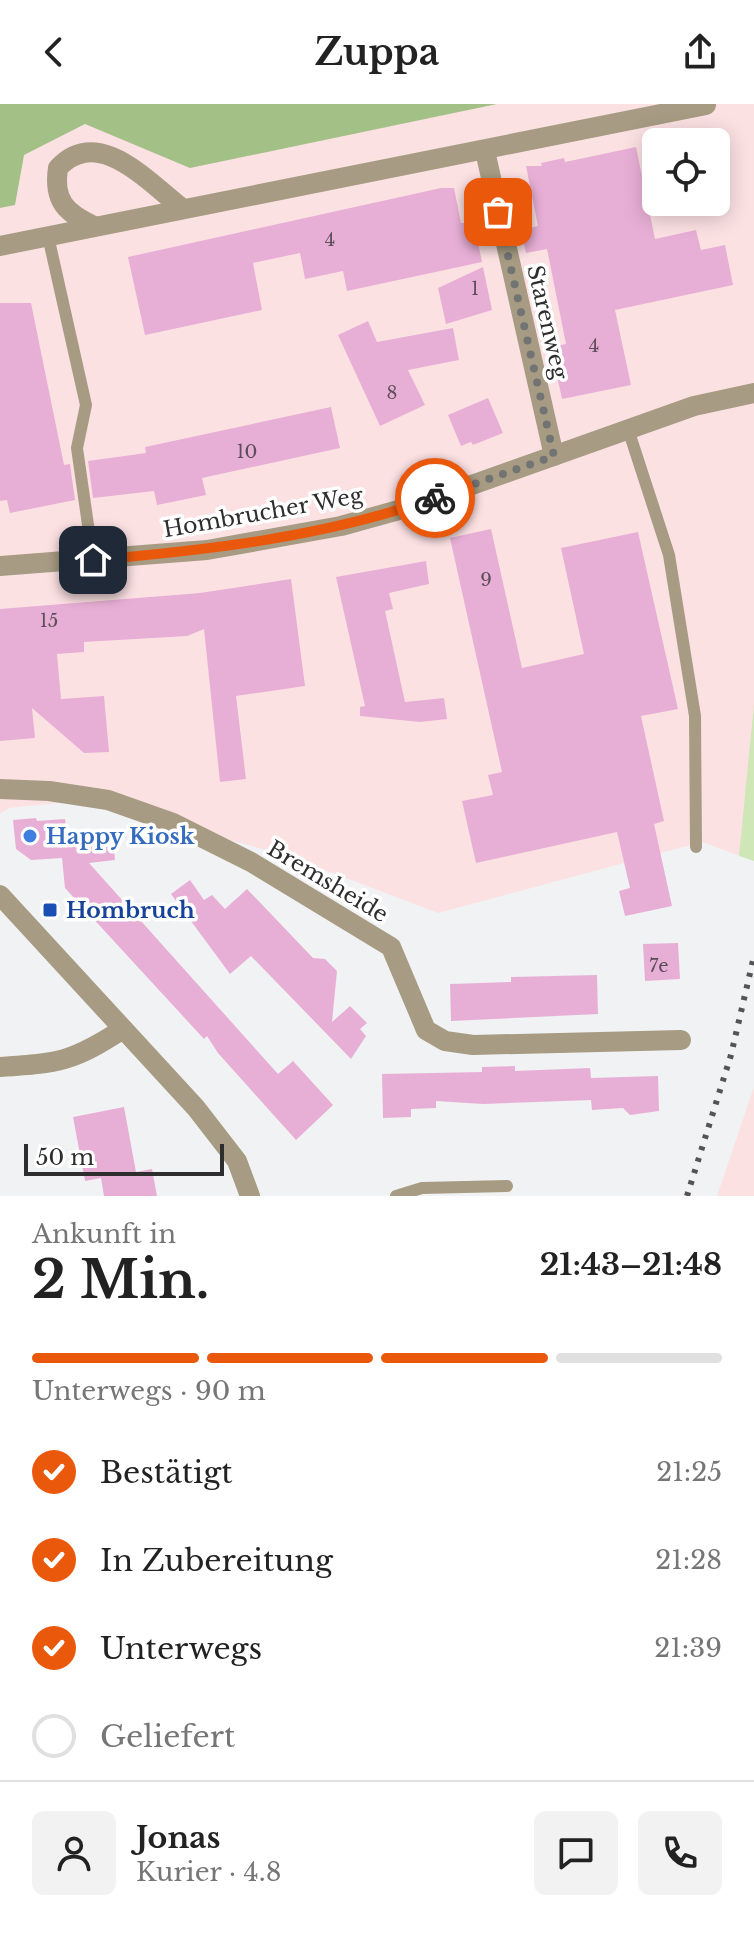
<!DOCTYPE html>
<html lang="de">
<head>
<meta charset="utf-8">
<style>
  body { margin:0; font-family:"Libre Baskerville",serif; background:#f2f2f2; color:#222; height:100vh; display:flex; flex-direction:column; font-size:30px; white-space:nowrap }
  * { box-sizing:border-box; margin:0 }
  p { font-size:26px; color:#767676 }
  .icon { flex:none; width:44px; height:44px; fill:none; stroke:currentColor; stroke-width:2; stroke-linecap:round; stroke-linejoin:round }
  .map { position:relative; height:1092px; overflow:hidden }
  .details { display:flex; flex-direction:column; background:#fff; flex:1 }
  .details>* { flex:none }
  .fabs { position:absolute; left:642px; top:24px; display:grid; gap:16px }
  .fabs a { display:grid; place-items:center; width:88px; height:88px; border-radius:12px; background:#fff; box-shadow:0 4px 20px #0003; font-size:40px }
  .scale { position:absolute; left:24px; bottom:20px; width:200px; box-sizing:border-box; padding-left:8px; border:4px solid #2e2e2e; border-top:0; font-size:22px; line-height:28px; white-space:nowrap; color:#2e2e2e; -webkit-text-stroke:6px #fff; paint-order:stroke }
  .pin { position:absolute; display:grid; place-items:center; width:68px; height:68px; color:#fff; margin:-34px; border-radius:16px; box-shadow:0 4px 12px #0006 }
  .courier { position:absolute; display:grid; place-items:center; width:80px; height:80px; margin:-40px; border:6px solid #ea580c; border-radius:50%; background:#fff; color:#222; box-shadow:0 2px 10px #0007 }
  .summary em { font-style:normal; font-weight:700 }
  .summary div { display:flex; flex-direction:column-reverse }
  .summary { display:flex; align-items:center; justify-content:space-between; height:136px; padding:0 32px }
  h1 { font-size:52px; font-weight:700; line-height:60px }
  .bar { display:grid; grid-template-columns:repeat(4,1fr); gap:12px 8px; align-content:center; height:96px; padding:0 32px }
  .bar i { height:10px; border-radius:6px; background:#e0e0e0 }
  .bar .current { background:#ea580c }
  .bar p { grid-column:span 4 }
  .line { display:flex; align-items:center; gap:20px; padding:0 32px; border-top:2px solid #e0e0e0 }
  .line div { flex:1 }
  .round { display:grid; place-items:center; flex:none; width:84px; height:84px; border-radius:12px; background:#f2f2f2 }
  ol { padding:0 32px; list-style:none }
  li { display:flex; align-items:center; gap:24px; height:88px }
  li p { margin-inline-start:auto }
  li .icon { padding:8px; border-radius:50%; background:#ea580c; color:#fff; stroke-width:4 }
  li:last-child { color:#767676 }
  li i { width:44px; height:44px; border:4px solid #e0e0e0; border-radius:50% }
  header { display:flex; justify-content:space-between; align-items:center; height:104px; padding:0 32px; background:#fff; font-size:36px; font-weight:700 }
  .map>svg:first-child { display:block }
</style>
</head>
<body>
<header><svg class="icon" aria-label="back" viewBox="0 0 24 24"><path d="M15 5l-7 7 7 7"/></svg>Zuppa<svg class="icon" aria-label="share" viewBox="0 0 24 24"><path d="M12 15V3M7 8l5-5 5 5M5 13v7h14v-7"/></svg></header>
<div class="map">
<svg width="754" height="1092" viewBox="0 0 754 1092">
  <rect width="100%" height="100%" fill="#f1f2f3"/>
  <g fill="#fce1e3" fill-rule="evenodd">
    <path d="M0 0H754V757L702 738 438 809 291 753 87 696 9 704 0 710ZM656 38H716V98H656Z"/>
    <path d="M754 983V1092H717Z"/>
  </g>
  <path fill="#cfe7b7" d="M754 600V757L739 752Z"/>
  <path fill="#a3c086" d="M0 0H497L190 64 85 20 24 51 15 101 0 104Z"/>
  <g fill="#e8afd6">
    <path d="M636 43 655 135 696 126 701 146 725 141 733 181 615 206 631 281 562 295 551 243 566 240 547 145 526 149 521 126 538 122 526 62H542L541 59 564 54 565 58Z"/>
    <path d="M441 84H454L461 119H474L482 158 347 187 343 167 305 175 300 149 253 159 262 206 145 231 128 153Z"/>
    <path d="M483 163 492 206 446 220 438 184Z"/>
    <path d="M0 199H31L64 361 70 360 75 396 10 409 7 396 0 397Z"/>
    <path d="M368 217 377 238 453 224 459 256 408 266 425 301 380 322 338 231Z"/>
    <path d="M488 294 503 329 473 341 471 338 461 342 448 311Z"/>
    <path d="M331 303 340 344 202 374 206 391 157 401 154 387 93 394 88 357 146 349 145 343Z"/>
    <path d="M491 425 522 564 584 550 561 444 638 428 678 605 641 612 664 717 654 720 672 802 625 812 619 787 630 784 617 728 476 759 462 697 493 691 488 671 502 668 450 434Z"/>
    <path d="M426 457 429 480 389 489 393 505 385 507 405 598 444 594 447 615 420 618 360 612V603L365 602 336 473Z"/>
    <path d="M291 475 305 582 236 592 246 675 220 678 204 525 187 532 84 538V548L57 550 61 595 104 592 109 648 84 649 32 604 35 634 0 637V505L200 489Z"/>
    <path d="M36 714 37 717 65 715 67 729 112 725 115 756 89 759 278 970 293 957 333 1001 296 1036 218 949 207 932 204 935 65 784 62 754 31 756 16 745 13 716Z"/>
    <path d="M190 776 204 796 212 791 225 805 247 785 313 854 325 855 337 867 332 918 350 902 367 919 360 925 366 932 351 955 251 852 230 870 171 790Z"/>
    <path d="M678 839 680 875 645 877 643 840Z"/>
    <path d="M597 871 598 910 451 917 450 880 511 878V873Z"/>
    <path d="M515 962V967L590 964 591 974 658 972 659 1007 630 1011 623 1004 592 1006 591 996 483 1000 436 997V1004L411 1005V1013L383 1014 382 970 482 968V963Z"/>
    <path d="M124 1003 136 1068 152 1065 157 1092H104L101 1074 85 1077 73 1013Z"/>
  </g>
  <g fill="none" stroke-linecap="round" stroke-linejoin="round">
    <g stroke="#a79c83" stroke-width="12">
      <path d="M48 132 86 301 77 344 93 456"/>
      <path d="M628 325 669 451 695 612 696 743"/>
      <path d="M396 1092 422 1084 507 1082"/>
    </g>
    <g stroke="#a79c83" stroke-width="20">
      <path d="M485 47 554 352"/>
      <path d="M94 122C66 109 53 97 58 64 98 21 147 77 182 104"/>
      <path d="M0 142 706 1"/>
      <path d="M0 462 207 446 341 422 413 402 694 302 754 289"/>
      <path d="M0 685 49 687 108 696 173 719 251 758 391 843 426 926 445 937 473 941 681 936"/>
      <path d="M0 791 196 1004 237 1057 250 1092"/>
      <path d="M0 963C60 959 72 958 123 925"/>
    </g>
    <path stroke="#545454" stroke-width="6" stroke-dasharray="4 8" stroke-linecap="butt" d="M687 1092 731 951 754 852"/>
  </g>
  <g fill="none" stroke-linecap="round" stroke-linejoin="round">
    <path stroke="#727373" stroke-width="8" stroke-dasharray="0 14.4" d="M435 394 554 352 498 108"/>
    <path stroke="#ea580c" stroke-width="10" d="M93 456C209 446 324 433 435 394"/>
  </g>
  <circle fill="#3f7fe0" stroke="#fff" stroke-width="3" cx="30" cy="732" r="8"/>
  <rect fill="#1a4fb4" stroke="#fff" stroke-width="3" x="42" y="798" width="16" height="16" rx="4"/>
  <g text-anchor="middle" stroke-width="7" stroke-linejoin="round" paint-order="stroke">
    <g font-size="18" fill="#5c4e58">
      <text x="330" y="142">4</text>
      <text x="475" y="191">1</text>
      <text x="594" y="248">4</text>
      <text x="392" y="295">8</text>
      <text x="247" y="354">10</text>
      <text x="486" y="482">9</text>
      <text x="49" y="523">15</text>
      <text x="659" y="868">7e</text>
    </g>
    <g font-size="22" fill="#2e2e2e" stroke="#fff">
      <text transform="translate(548 218) rotate(77)" y="8">Starenweg</text>
      <text transform="translate(263 408) rotate(-10)" y="8">Hombrucher Weg</text>
      <text transform="translate(328 777) rotate(31)" y="8">Bremsheide</text>
    </g>
    <g font-size="22" font-weight="bold" fill="#366cbe" stroke="#fff" text-anchor="start">
      <text x="46" y="740">Happy Kiosk</text>
    </g>
    <g font-size="22" font-weight="bold" fill="#164399" stroke="#fff" text-anchor="start">
      <text x="66" y="814">Hombruch</text>
    </g>
  </g>
</svg>
<div class="fabs">
<a><svg class="icon" aria-label="locate" viewBox="0 0 24 24"><circle cx="12" cy="12" r="6"/><path d="M12 2v4M12 18v4M2 12h4M18 12h4"/></svg></a>
</div>
<div class="scale">50 m</div>
<div class="pin" style="left:498px;top:108px;background:#ea580c"><svg class="icon" aria-label="bag" viewBox="0 0 24 24"><path d="M5 8h14l-1 12H6zM9 8a3 3 0 0 1 6 0"/></svg></div>
<div class="pin" style="left:93px;top:456px;background:#1f2937"><svg class="icon" aria-label="home" viewBox="0 0 24 24"><path d="M3 11l9-7 9 7M6 9v11h12V9"/></svg></div>
<div class="courier" style="left:435px;top:394px"><svg class="icon" aria-label="bike" viewBox="0 0 24 24"><circle cx="6" cy="16" r="4"/><circle cx="18" cy="16" r="4"/><path d="M6 16l4-8h5l3 8M10 8l3 8H6M13 5h3"/></svg></div>
</div>
<section class="details">
<div class="summary"><div><h1>2 Min.</h1><p>Ankunft in</p></div><em>21:43–21:48</em></div>
<div class="bar"><i class="current"></i><i class="current"></i><i class="current"></i><i></i><p>Unterwegs · 90 m</p></div>
<ol>
<li><svg class="icon" aria-label="check" viewBox="0 0 24 24"><path d="M5 12l5 5 9-10"/></svg>Bestätigt<p>21:25</p></li>
<li><svg class="icon" aria-label="check" viewBox="0 0 24 24"><path d="M5 12l5 5 9-10"/></svg>In Zubereitung<p>21:28</p></li>
<li><svg class="icon" aria-label="check" viewBox="0 0 24 24"><path d="M5 12l5 5 9-10"/></svg>Unterwegs<p>21:39</p></li>
<li><i></i>Geliefert</li>
</ol>
<div class="line" style="height:144px"><a class="round"><svg class="icon" aria-label="person" viewBox="0 0 24 24"><circle cx="12" cy="8" r="4"/><path d="M4 21q1-7 8-7t8 7"/></svg></a><div><b>Jonas</b><p>Kurier · 4.8</p></div><a class="round"><svg class="icon" aria-label="chat" viewBox="0 0 24 24"><path d="M4 5h16v11H9l-5 4z"/></svg></a><a class="round"><svg class="icon" aria-label="phone" viewBox="0 0 24 24"><path d="M5 4h4l2 5-3 2q2 4 5 5l2-3 5 2v4C11 20 4 13 5 4z"/></svg></a></div>
</section>
</body>
</html>
